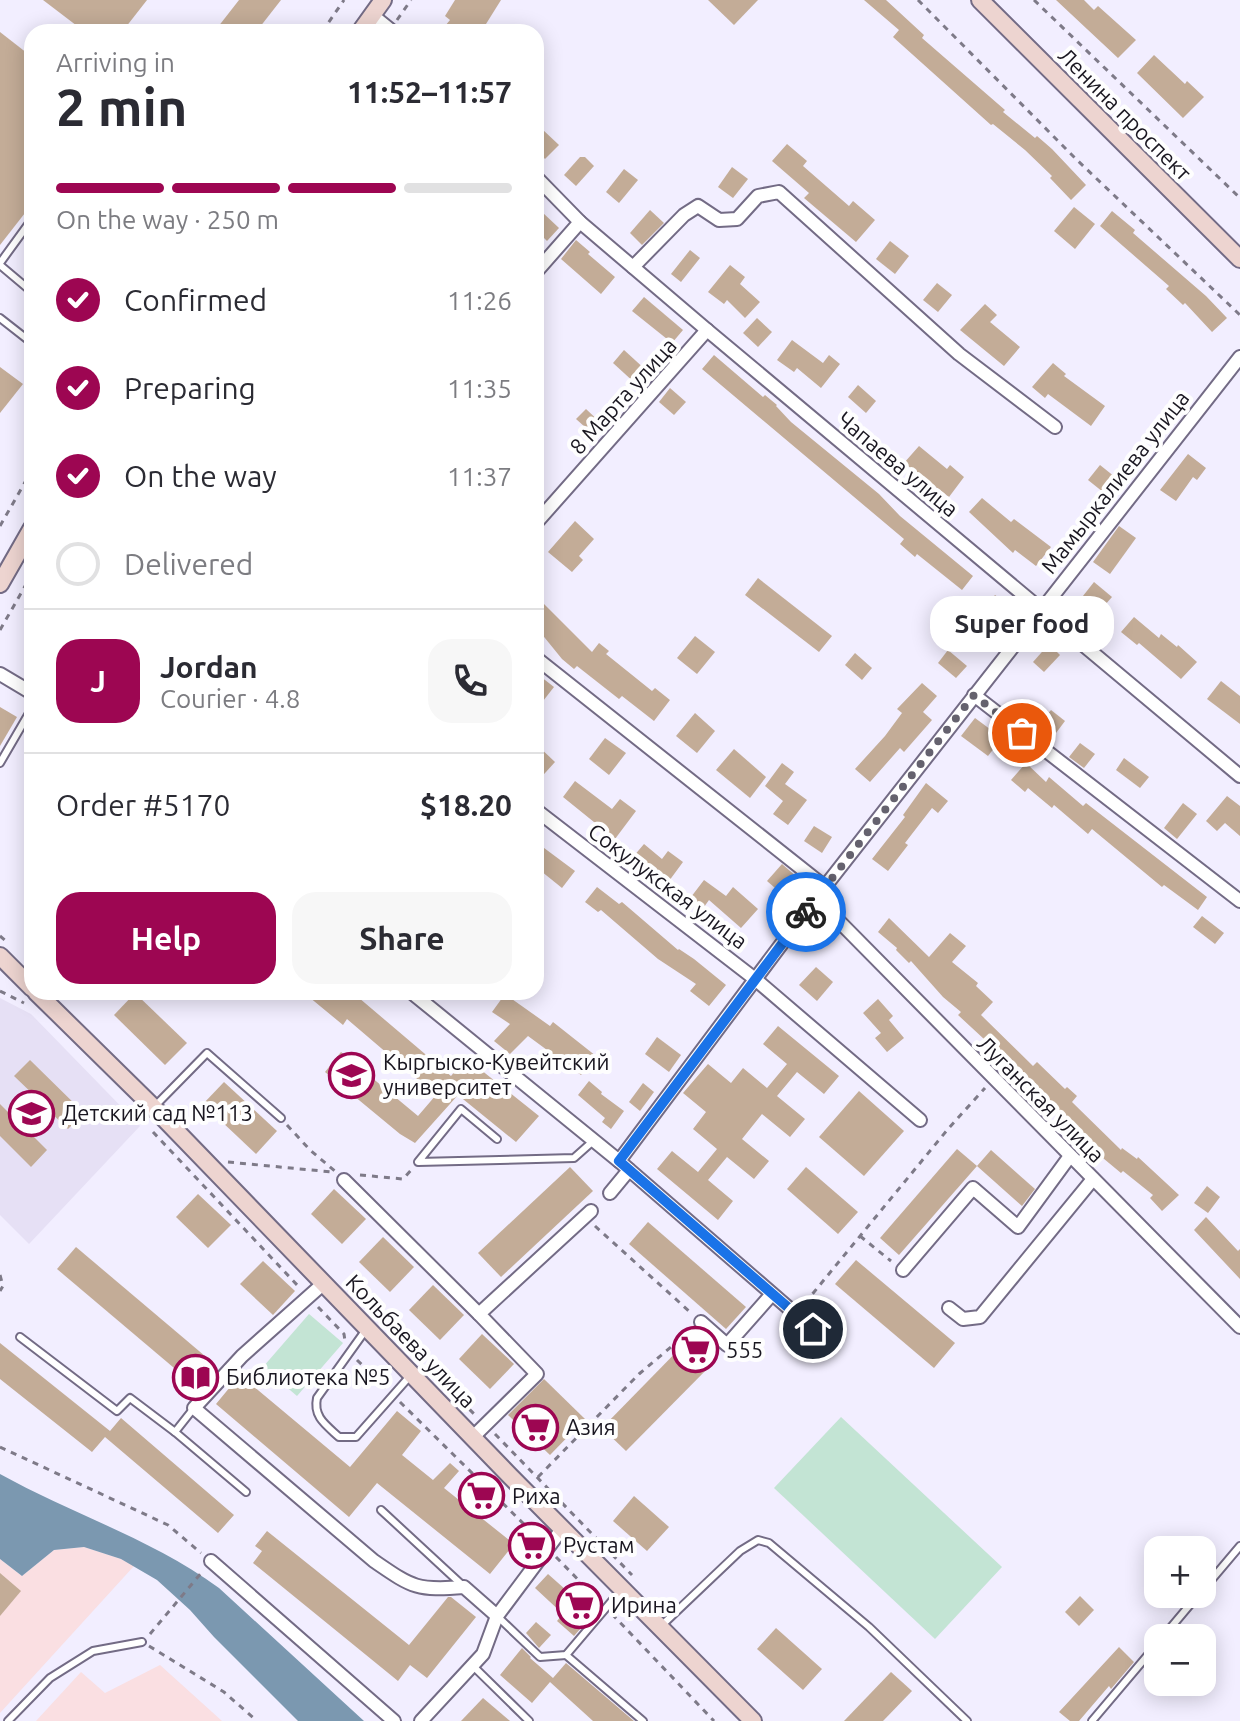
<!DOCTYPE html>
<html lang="en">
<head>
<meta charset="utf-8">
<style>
  body { margin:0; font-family:Ubuntu,sans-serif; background:#f7f7f7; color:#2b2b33; height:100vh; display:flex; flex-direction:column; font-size:30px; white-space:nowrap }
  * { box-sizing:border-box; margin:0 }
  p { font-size:26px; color:#7c7c81 }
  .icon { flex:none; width:44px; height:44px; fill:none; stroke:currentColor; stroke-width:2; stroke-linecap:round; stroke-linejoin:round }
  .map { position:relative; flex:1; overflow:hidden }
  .details { position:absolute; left:24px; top:24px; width:520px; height:976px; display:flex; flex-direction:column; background:#fff; border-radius:24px; box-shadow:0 4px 20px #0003 }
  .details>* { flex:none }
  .controls { position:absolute; left:1144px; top:1536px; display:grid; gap:16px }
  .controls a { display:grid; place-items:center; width:72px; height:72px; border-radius:16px; background:#fff; box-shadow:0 4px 20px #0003; font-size:40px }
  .pin { position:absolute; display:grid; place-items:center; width:68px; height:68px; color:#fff; margin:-34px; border:4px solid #fff; border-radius:50%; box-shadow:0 2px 8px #0007 }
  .courier { position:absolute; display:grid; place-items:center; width:80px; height:80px; margin:-40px; border:6px solid #1a73e8; border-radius:50%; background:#fff; color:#222; box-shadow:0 2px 10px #0007 }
  .bubble { position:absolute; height:56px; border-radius:24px; background:#fff; box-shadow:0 4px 20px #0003; font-size:26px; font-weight:700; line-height:56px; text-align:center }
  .head em { font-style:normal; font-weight:700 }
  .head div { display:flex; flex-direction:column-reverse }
  .head { display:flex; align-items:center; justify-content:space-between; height:136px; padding:0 32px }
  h1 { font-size:52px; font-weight:700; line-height:60px }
  .bar { display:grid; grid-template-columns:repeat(4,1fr); gap:12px 8px; align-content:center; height:96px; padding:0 32px }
  .bar i { height:10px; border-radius:6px; background:#e1e1e2 }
  .bar .selected { background:#9d0652 }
  .bar p { grid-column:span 4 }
  .line { display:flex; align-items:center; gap:20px; padding:0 32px; border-top:2px solid #e1e1e2 }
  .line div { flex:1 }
  .round { display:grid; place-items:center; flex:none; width:84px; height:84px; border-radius:24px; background:#f7f7f7 }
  ol { padding:0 32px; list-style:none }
  li { display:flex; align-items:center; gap:24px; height:88px }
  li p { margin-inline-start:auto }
  li .icon { padding:8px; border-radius:50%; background:#9d0652; color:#fff; stroke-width:4 }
  li:last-child { color:#7c7c81 }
  li i { width:44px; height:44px; border:4px solid #e1e1e2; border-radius:50% }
  .button { display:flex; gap:16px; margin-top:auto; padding:16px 32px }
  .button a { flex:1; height:92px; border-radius:24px; background:#9d0652; color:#fff; font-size:32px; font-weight:700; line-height:92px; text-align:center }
  .button a+a { background:#f7f7f7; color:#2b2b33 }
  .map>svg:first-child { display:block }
</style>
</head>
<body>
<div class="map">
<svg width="1240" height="1721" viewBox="0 0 1240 1721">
  <rect width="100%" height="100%" fill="#f2eeff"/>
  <g fill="#fadfe2">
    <path d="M84 1547 121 1559 134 1566 0 1713V1559L22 1576 54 1550Z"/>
    <path d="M160 1665 222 1721H36L81 1672 105 1693Z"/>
  </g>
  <path fill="#e6e0f5" d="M0 998 31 1014 140 1126 29 1244 0 1215Z"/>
  <g fill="#c3e4d4">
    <path d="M309 1314 343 1343 297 1396 263 1367Z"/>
    <path d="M841 1417 1002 1567 935 1639 774 1488Z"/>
  </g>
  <path fill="#7b98b0" d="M0 1474C72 1514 152 1539 219 1588L364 1721H298L214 1637 190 1610 157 1580 121 1559 84 1547 54 1550 22 1576 0 1559Z"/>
  <g fill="#c3ac97">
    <path d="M43 0H147L122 32H85Z"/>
    <path d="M239 0H281L256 32H214Z"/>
    <path d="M455 0H501L481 32H440L450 20 445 16Z"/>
    <path d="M708 0H758L734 25Z"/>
    <path d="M864 0H886L924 35 922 38 1005 110 1003 112 1035 138 1037 136 1052 149 1086 185 1071 200 1050 178 1052 176 1025 150 993 124 991 125 893 37 899 30Z"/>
    <path d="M1056 0H1084L1094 10 1098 6 1136 40 1118 58Z"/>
    <path d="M0 32 32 57V204L0 245Z"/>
    <path d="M1154 55 1185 84 1187 81 1204 97 1183 118 1137 73Z"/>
    <path d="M542 129 559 145 545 159 536 150V136Z"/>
    <path d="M787 144 807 161 803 166 849 206 853 201 875 220 856 242 804 198 809 193 772 161Z"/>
    <path d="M580 157H585L594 166 576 186 564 175Z"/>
    <path d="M732 167 748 179 733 198 718 187Z"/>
    <path d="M624 169 638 180 619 203 606 192Z"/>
    <path d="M1074 207 1095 224 1075 249 1054 231Z"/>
    <path d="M650 210 664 223 642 245 630 233Z"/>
    <path d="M1112 211 1135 230 1133 233 1206 296 1227 318 1212 332 1185 303 1183 305 1166 289 1169 286 1100 226Z"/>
    <path d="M542 212 559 228 547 241 536 230V218Z"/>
    <path d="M576 240 590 252 588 254 615 277 601 294 561 259Z"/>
    <path d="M890 241 909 256 895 274 876 259Z"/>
    <path d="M690 250 700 258 681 282 671 274Z"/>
    <path d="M730 265 745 277 740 284 760 302 745 318 727 300 724 304 708 292Z"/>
    <path d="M937 283 952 295 938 312 923 300Z"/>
    <path d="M644 297 683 330 672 343 632 311Z"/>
    <path d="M985 304 997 315 990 322 1020 347 1004 366 960 330Z"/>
    <path d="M757 318 772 332 758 347 743 333Z"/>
    <path d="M792 340 823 363 829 355 840 364 821 388 797 368 794 372 777 360Z"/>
    <path d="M624 350 647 371 636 384 613 363Z"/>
    <path d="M714 355 763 397 765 395 777 405 776 406 791 422 879 494 900 516 973 576 962 590 917 554 915 557 900 544 904 539 702 369Z"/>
    <path d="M1053 363 1066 374 1064 376 1105 406 1091 426 1048 394 1045 398 1032 387Z"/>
    <path d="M0 367 23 384 0 413Z"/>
    <path d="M858 385 876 401 866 413 848 397Z"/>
    <path d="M670 388 686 402 674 415 659 402Z"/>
    <path d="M586 409 604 426 595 436 576 419Z"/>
    <path d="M919 446 947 469 950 465 964 477 949 497 904 463Z"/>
    <path d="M1188 454 1206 468 1197 480 1193 477 1176 501 1160 490Z"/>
    <path d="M1100 465 1115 477 1103 492 1088 480Z"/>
    <path d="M982 498 1011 522 1014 519 1051 547 1036 566 1015 550 1013 553 969 512Z"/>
    <path d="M575 521 594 539 579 556 583 560 572 572 548 552Z"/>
    <path d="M1119 526 1136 538 1110 574 1093 562Z"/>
    <path d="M758 578 832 636 819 652 745 595Z"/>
    <path d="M1094 582 1112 597 1096 615 1079 601Z"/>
    <path d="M995 595 1010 606 999 621 984 609Z"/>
    <path d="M544 604 592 652 599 643 609 651 606 654 652 691 655 688 670 700 654 721 622 696 619 699 577 666 574 669 562 659 536 627V612Z"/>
    <path d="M1134 617 1159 638 1161 634 1177 647 1178 645 1197 662 1181 679 1139 643 1137 645 1121 632Z"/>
    <path d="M695 636 715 652 697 674 677 658Z"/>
    <path d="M1049 644 1060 655 1044 672 1033 662Z"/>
    <path d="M948 650 967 666 956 678 938 663Z"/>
    <path d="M855 653 872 668 862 680 845 665Z"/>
    <path d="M536 673 554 687 536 710Z"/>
    <path d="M1221 681 1240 696V724L1207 699Z"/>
    <path d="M922 683 937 696 923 712 932 720 904 752 900 748 870 782 855 769 885 736 902 713 897 709Z"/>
    <path d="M0 707 17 717 0 746Z"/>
    <path d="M1051 710 1065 721 1050 741 1035 729Z"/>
    <path d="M695 713 715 731 697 753 676 736Z"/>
    <path d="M975 718 1002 738 988 756 961 736Z"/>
    <path d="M605 738 626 753 609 775 589 759Z"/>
    <path d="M1080 743 1095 754 1084 768 1069 757Z"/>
    <path d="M536 744 555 762 536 783Z"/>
    <path d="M734 749 766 777 750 798 716 770Z"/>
    <path d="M1124 758 1149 777 1140 788 1116 770Z"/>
    <path d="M782 763 794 772 785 784 807 800 788 825 773 814 783 801 765 786Z"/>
    <path d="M1026 763 1046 782 1049 777 1083 806 1086 803 1207 897 1198 910 1164 885 1162 887 1092 829 1088 834 1054 805 1052 808 1028 788 1025 792 1011 780Z"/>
    <path d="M575 781 612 809 620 799 636 811 615 839 563 797Z"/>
    <path d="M926 783 948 801 938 813 932 808 905 843 908 845 888 871 872 859 905 817 903 815Z"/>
    <path d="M1227 796 1240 806V836L1225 823 1217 831 1206 821Z"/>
    <path d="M1183 803 1197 814 1177 839 1164 828Z"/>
    <path d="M814 826 832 837 822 853 804 841Z"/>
    <path d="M536 842 575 871 562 888 536 867Z"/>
    <path d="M644 844 662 859 668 851 683 862 669 881 645 864 637 874 627 864Z"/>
    <path d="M782 864 805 884 790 901 767 881Z"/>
    <path d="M704 880 726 896 733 887 758 909 741 928 709 900 704 907 691 897Z"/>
    <path d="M597 887 619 904 622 902 678 950 679 949 694 959 726 985 709 1006 690 991 696 984 658 959 601 910 598 912 585 902Z"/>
    <path d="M1202 916 1224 933 1215 944 1193 927Z"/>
    <path d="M889 918 929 957 950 933 966 946 952 962 978 983 976 986 993 1002 981 1015 1033 1066 1037 1062 1065 1089 1067 1087 1077 1096 1072 1102 1121 1150 1122 1148 1137 1159 1138 1157 1179 1195 1162 1211 1150 1198 1153 1195 1123 1171 1121 1173 1086 1144 1012 1066 1009 1069 995 1055 998 1052 958 1015 961 1012 943 997 911 961 909 963 896 950 897 948 878 932Z"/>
    <path d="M816 967 833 982 817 1001 799 985Z"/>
    <path d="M303 992H352L451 1076 466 1058 539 1116 516 1142 458 1095 415 1143 400 1134 325 1072 341 1052 418 1116 436 1095 347 1019 343 1025Z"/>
    <path d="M135 993 187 1043 165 1065 114 1015Z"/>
    <path d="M505 994 550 1026 553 1022 596 1056 581 1075 528 1036 510 1054 494 1041 510 1024 492 1012Z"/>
    <path d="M878 999 893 1016 889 1020 904 1038 887 1052 875 1038 881 1033 863 1013Z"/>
    <path d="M778 1026 839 1076 824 1094 797 1072 777 1096 805 1119 790 1137 762 1114 742 1139 769 1161 754 1179 727 1157 708 1180 733 1201 718 1220 657 1169 672 1151 698 1172 717 1149 693 1129 706 1112 683 1093 708 1064 731 1083 743 1068 767 1088 787 1064 763 1044Z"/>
    <path d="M657 1037 681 1055 669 1072 645 1054Z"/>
    <path d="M30 1060 84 1113 68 1129 45 1107 25 1128 47 1150 31 1167 0 1136V1104L16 1120 37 1098 14 1076Z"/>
    <path d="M589 1081 602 1092 601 1094 624 1111 611 1129 602 1122 605 1118 578 1095Z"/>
    <path d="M224 1082 277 1131 256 1154 203 1104Z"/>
    <path d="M643 1083 654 1092 640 1111 629 1102Z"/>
    <path d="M859 1091 904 1131 864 1176 819 1137Z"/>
    <path d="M957 1149 977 1166 899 1255 880 1238Z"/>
    <path d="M991 1150 1035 1189 1022 1206 977 1166Z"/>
    <path d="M570 1167 593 1191 501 1277 478 1253Z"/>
    <path d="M806 1167 858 1212 838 1234 787 1189Z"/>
    <path d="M1207 1186 1220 1197 1208 1213 1194 1203Z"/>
    <path d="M334 1189 366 1219 342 1244 311 1214Z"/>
    <path d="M198 1194 231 1225 208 1248 176 1217Z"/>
    <path d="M1206 1217 1238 1251 1240 1249V1279L1194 1230Z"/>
    <path d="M648 1222 746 1307 726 1329 629 1244Z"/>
    <path d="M383 1237 414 1267 390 1292 359 1262Z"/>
    <path d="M76 1247 212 1362 193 1384 57 1269Z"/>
    <path d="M856 1260 955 1343 934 1368 835 1284Z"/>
    <path d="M263 1261 295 1291 273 1315 240 1284Z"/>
    <path d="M433 1285 464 1315 440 1340 409 1310Z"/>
    <path d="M482 1334 514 1364 490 1389 459 1359Z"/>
    <path d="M691 1337 715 1361 626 1451 602 1428Z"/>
    <path d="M0 1343 110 1431 121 1418 234 1515 218 1533 105 1437 92 1452 0 1379Z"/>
    <path d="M240 1375 350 1467 397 1411 421 1431 402 1455 433 1480 450 1463 459 1471 444 1488 514 1544 490 1574 377 1483 349 1517 216 1404Z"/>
    <path d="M544 1379 585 1419 550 1455 508 1415Z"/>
    <path d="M634 1496 669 1527 647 1551 613 1521Z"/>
    <path d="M267 1531 409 1645 448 1597H451L476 1617 427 1678 410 1665 398 1681 253 1563 262 1551 255 1546Z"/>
    <path d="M0 1573 21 1591 0 1616Z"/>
    <path d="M548 1574 593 1614 574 1636 557 1621 563 1614 535 1588Z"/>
    <path d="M1080 1596 1094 1610 1079 1626 1065 1612Z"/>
    <path d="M536 1622 551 1635 539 1648 526 1633Z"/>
    <path d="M776 1628 822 1669 803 1690 757 1649Z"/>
    <path d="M1119 1647 1134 1662 1111 1689 1109 1686 1079 1721H1070L1059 1712Z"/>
    <path d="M522 1648 531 1657 530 1658 553 1678 566 1663 634 1721H593L550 1682 532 1703 500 1675Z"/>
    <path d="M891 1672 912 1691 883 1721H844Z"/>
    <path d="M483 1698 510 1721H461Z"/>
  </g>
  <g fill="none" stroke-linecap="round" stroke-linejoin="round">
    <defs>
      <g id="service">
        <path d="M0 263 32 219"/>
        <path d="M0 265 32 292"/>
        <path d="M0 318 32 343"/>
        <path d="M0 763 32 708"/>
        <path d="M155 1106 207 1053 281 1118"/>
        <path d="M497 1139 461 1109 418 1162 574 1158 592 1142"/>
        <path d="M365 1331 317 1398C313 1417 326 1425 339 1437H356L410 1376"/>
        <path d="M20 1337 117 1411 130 1398 175 1432 194 1408"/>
        <path d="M175 1432 246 1492"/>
        <path d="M381 1510 461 1584"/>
        <path d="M1202 1591 1240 1546"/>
        <path d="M497 1616 540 1657 566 1655 622 1589"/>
        <path d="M660 1627 740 1551 758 1540 769 1543 869 1627 967 1721"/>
        <path d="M1162 1638 1199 1594"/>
        <path d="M566 1655 643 1721"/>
        <path d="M474 1667 529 1721"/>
        <path d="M8 1721 50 1678 93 1651 142 1642"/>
        <path d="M1092 1721 1158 1643"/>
      </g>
      <g id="minor">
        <path d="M372 15 393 32"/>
        <path d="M536 177 580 222 707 330 1240 776"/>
        <path d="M633 267 684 215 698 206 719 220 737 219 758 196 779 192 959 354 1055 427"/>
        <path d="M536 272 580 222"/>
        <path d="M536 523 707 330"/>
        <path d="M536 658 825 887"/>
        <path d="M0 674 32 693"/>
        <path d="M974 695 1240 901"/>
        <path d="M536 810 755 979 920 1120"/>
        <path d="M816 898 1240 1327"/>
        <path d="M411 992 619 1161 829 1343"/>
        <path d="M619 1161 816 898 1240 357"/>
        <path d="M344 1180 479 1314"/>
        <path d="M610 1193 629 1170"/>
        <path d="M903 1270 973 1188 1018 1227 1070 1156"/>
        <path d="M324 1283 242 1356 194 1408 374 1561C412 1587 416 1591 464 1587L497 1616"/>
        <path d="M949 1308 963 1319 980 1317 1093 1179"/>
        <path d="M701 1322 727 1345 772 1294"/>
        <path d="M473 1437 537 1374 479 1314 591 1211"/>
        <path d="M211 1561 394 1721"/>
        <path d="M421 1721 483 1654 497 1616 562 1529"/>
      </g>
      <g id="secondary">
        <path d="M980 0 1240 259"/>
        <path d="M360 32 383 0"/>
        <path d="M0 584 32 528"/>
        <path d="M0 956 32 988"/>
        <path d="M36 992 153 1107 510 1476 753 1721"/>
      </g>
    </defs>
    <use href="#service" stroke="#736b85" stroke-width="10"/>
    <use href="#minor" stroke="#736b85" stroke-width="16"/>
    <use href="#secondary" stroke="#736b85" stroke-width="20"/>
    <g stroke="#7e7a88" stroke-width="3" stroke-dasharray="6 6" stroke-linecap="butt">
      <path d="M918 0 1077 160 1240 315"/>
      <path d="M1034 0 1240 198"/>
      <path d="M397 20 411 0"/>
      <path d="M322 32 344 0"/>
      <path d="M0 526 32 470"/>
      <path d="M0 630 32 574"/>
      <path d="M0 936 7 942"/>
      <path d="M0 991 24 1003"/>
      <path d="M287 1125 310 1150 336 1172"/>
      <path d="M153 1132 299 1287"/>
      <path d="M228 1162 332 1172"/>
      <path d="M360 1175 403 1179 412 1169"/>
      <path d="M595 1226 690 1312"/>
      <path d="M860 1236 891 1261"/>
      <path d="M0 1275 3 1286 0 1291"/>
      <path d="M805 1303 948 1129 985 1088"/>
      <path d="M318 1307 344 1334 345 1341"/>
      <path d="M357 1360 386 1388"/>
      <path d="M436 1375 475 1415"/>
      <path d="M400 1402 540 1540"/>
      <path d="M495 1434 632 1575"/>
      <path d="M0 1447 168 1525 201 1553"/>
      <path d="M538 1477 639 1374 691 1330"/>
      <path d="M556 1557 598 1600"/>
      <path d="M612 1614 714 1721"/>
      <path d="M150 1634 202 1572"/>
      <path d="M149 1646 224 1692 257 1721"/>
    </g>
    <use href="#service" stroke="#fff" stroke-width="6"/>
    <use href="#minor" stroke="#fff" stroke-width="12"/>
    <use href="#secondary" stroke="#edd4d0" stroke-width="16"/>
  </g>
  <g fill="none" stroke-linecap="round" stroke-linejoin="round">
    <path stroke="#65626e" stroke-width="8" stroke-dasharray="0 14.4" d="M806 912 974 695 1022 733"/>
    <path stroke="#1a73e8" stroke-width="10" d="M806 912 619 1161 813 1329"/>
  </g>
  <defs>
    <symbol id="university-ring" viewBox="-11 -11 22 22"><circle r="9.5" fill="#fefefe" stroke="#9d0652" stroke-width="1.5"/><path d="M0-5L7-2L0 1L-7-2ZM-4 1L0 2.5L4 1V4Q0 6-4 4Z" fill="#9d0652"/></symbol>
    <symbol id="school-ring" viewBox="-11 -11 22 22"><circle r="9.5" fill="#fefefe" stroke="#9d0652" stroke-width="1.5"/><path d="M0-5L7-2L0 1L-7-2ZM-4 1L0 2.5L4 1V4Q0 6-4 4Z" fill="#9d0652"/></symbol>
    <symbol id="supermarket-ring" viewBox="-11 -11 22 22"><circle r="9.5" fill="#fefefe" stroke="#9d0652" stroke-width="1.5"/><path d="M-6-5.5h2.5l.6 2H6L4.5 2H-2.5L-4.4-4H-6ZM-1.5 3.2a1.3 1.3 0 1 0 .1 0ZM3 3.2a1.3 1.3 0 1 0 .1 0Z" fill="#9d0652"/></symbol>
    <symbol id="library-ring" viewBox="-11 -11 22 22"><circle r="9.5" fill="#fefefe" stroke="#9d0652" stroke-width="1.5"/><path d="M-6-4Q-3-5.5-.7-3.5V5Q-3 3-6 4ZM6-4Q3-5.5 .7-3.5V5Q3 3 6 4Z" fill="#9d0652"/></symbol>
  </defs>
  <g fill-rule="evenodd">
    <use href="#university-ring" x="326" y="1050" width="51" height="51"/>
    <use href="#school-ring" x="6" y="1088" width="51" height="51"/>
    <use href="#supermarket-ring" x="670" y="1324" width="51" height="51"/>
    <use href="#library-ring" x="170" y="1352" width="51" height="51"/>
    <use href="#supermarket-ring" x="510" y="1402" width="51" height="51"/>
    <use href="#supermarket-ring" x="456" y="1470" width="51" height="51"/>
    <use href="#supermarket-ring" x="506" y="1520" width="51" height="51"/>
    <use href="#supermarket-ring" x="554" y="1580" width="51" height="51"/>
  </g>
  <g text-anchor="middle" stroke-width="8" stroke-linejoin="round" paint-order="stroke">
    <g font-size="22" fill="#191620" stroke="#fefefe">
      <text transform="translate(1125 114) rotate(45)" y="8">Ленина проспект</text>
      <text transform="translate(623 396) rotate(-48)" y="8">8 Марта улица</text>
      <text transform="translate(898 464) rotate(40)" y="8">Чапаева улица</text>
      <text transform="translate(1115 482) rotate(-52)" y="8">Мамыркалиева улица</text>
      <text transform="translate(668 886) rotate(37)" y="8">Сокулукская улица</text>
      <text transform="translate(1041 1099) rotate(45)" y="8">Луганская улица</text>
      <text transform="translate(411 1341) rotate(46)" y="8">Кольбаева улица</text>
    </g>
    <g font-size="22" fill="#191620" stroke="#fefefe" text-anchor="start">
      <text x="383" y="1070">Кыргыско-Кувейтский<tspan x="383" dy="25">университет</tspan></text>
      <text x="62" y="1121">Детский сад №113</text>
      <text x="726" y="1358">555</text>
      <text x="226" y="1385">Библиотека №5</text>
      <text x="566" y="1435">Азия</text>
      <text x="512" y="1504">Риха</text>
      <text x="563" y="1553">Рустам</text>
      <text x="611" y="1613">Ирина</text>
    </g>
  </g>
</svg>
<div class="controls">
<a>+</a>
<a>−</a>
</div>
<div class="pin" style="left:1022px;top:733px;background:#ea580c"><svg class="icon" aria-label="bag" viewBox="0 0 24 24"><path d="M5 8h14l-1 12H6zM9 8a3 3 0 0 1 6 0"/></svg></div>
<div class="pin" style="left:813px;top:1329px;background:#1f2937"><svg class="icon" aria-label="home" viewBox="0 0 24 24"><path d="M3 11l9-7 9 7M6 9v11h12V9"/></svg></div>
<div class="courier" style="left:806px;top:912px"><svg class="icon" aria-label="bike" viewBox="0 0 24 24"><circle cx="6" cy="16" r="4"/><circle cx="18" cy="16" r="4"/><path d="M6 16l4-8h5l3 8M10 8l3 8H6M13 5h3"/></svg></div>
<div class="bubble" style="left:930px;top:596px;width:184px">Super food</div>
<section class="details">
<div class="head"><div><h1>2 min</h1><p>Arriving in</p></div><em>11:52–11:57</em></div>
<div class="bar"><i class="selected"></i><i class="selected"></i><i class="selected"></i><i></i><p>On the way · 250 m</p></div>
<ol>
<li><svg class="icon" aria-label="check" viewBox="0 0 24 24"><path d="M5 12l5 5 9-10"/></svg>Confirmed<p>11:26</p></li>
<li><svg class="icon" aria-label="check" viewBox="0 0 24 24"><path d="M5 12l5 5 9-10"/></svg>Preparing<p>11:35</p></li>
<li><svg class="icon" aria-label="check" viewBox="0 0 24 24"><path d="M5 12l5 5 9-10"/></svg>On the way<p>11:37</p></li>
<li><i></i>Delivered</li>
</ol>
<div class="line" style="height:144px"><b class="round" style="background:#9d0652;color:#fff">J</b><div><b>Jordan</b><p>Courier · 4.8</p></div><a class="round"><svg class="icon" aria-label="phone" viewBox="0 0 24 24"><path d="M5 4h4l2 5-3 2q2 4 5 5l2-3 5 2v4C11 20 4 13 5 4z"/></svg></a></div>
<div class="line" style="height:104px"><div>Order #5170</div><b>$18.20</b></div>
<div class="button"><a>Help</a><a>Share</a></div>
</section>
</div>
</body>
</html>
